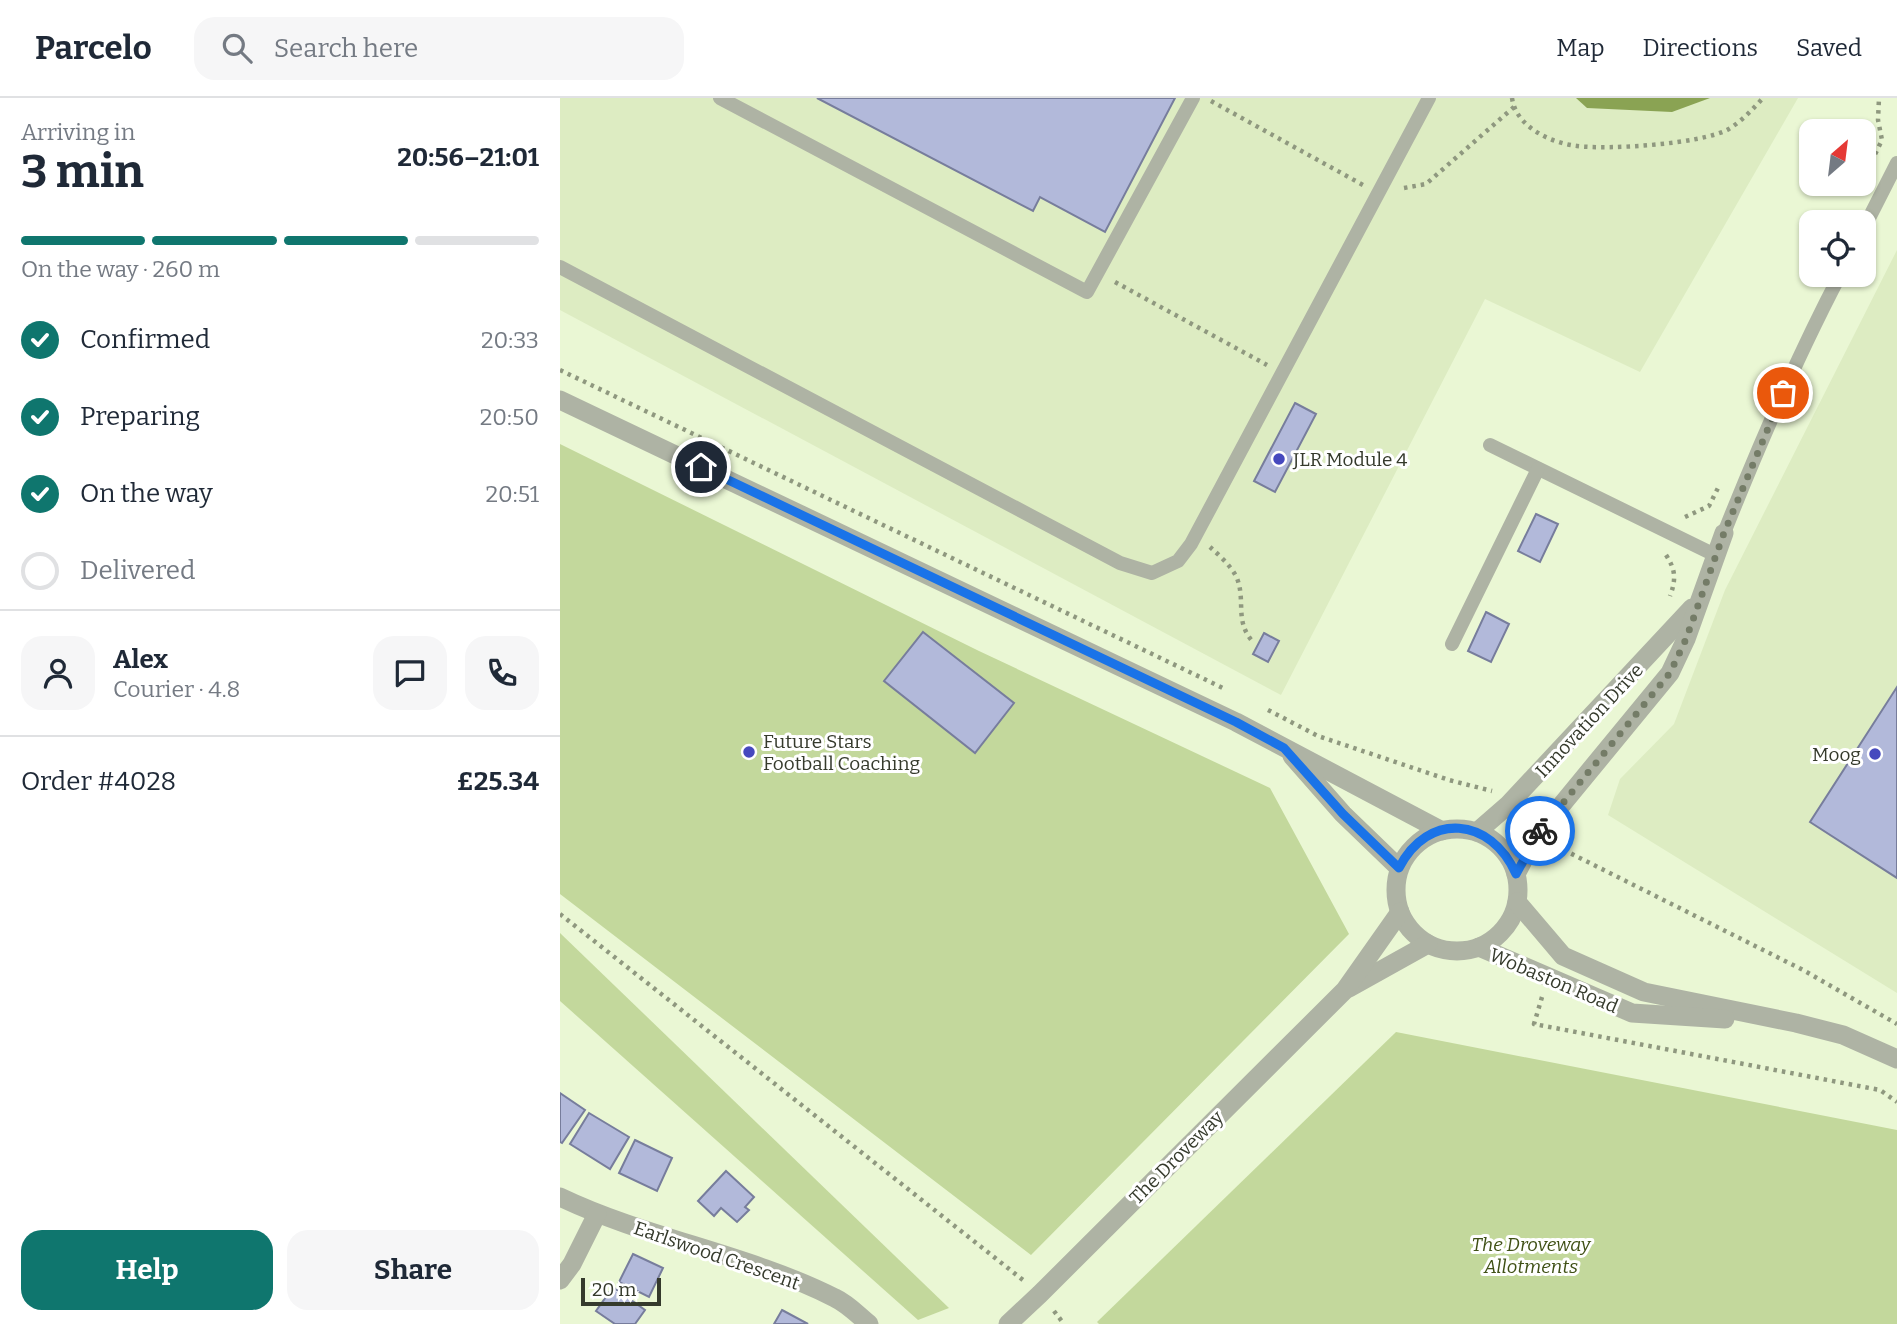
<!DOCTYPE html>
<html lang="en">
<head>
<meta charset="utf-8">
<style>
  body { margin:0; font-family:Bitter,serif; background:#f6f6f7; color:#1f2937; height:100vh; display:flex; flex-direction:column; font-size:26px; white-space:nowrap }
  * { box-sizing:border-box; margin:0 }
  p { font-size:23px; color:#747a83 }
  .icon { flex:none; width:38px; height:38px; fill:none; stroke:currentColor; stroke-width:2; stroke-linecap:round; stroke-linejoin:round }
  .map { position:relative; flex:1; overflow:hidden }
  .details { display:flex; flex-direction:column; background:#fff; width:560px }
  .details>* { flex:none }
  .needle { width:46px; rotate:28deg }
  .buttons { position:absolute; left:1239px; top:21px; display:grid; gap:14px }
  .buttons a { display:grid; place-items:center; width:77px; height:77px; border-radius:14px; background:#fff; box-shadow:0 2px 5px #0004; font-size:35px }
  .scale { position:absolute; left:21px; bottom:18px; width:80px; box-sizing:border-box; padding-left:7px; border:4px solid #353a2c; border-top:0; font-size:19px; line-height:24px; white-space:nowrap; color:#353a2c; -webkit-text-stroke:5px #fff; paint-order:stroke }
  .pin { position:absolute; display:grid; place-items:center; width:60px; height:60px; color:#fff; margin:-30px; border:4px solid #fff; border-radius:50%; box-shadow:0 2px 7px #0007 }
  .courier { position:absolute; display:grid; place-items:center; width:70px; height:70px; margin:-35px; border:5px solid #1a73e8; border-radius:50%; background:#fff; color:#222; box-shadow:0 2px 9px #0007 }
  .headline em { font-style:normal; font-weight:700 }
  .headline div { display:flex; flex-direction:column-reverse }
  .headline { display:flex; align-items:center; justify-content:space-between; height:119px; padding:0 21px }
  h1 { font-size:46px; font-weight:700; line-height:52px }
  .bar { display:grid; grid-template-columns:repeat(4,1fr); gap:10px 7px; align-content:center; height:84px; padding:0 21px }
  .bar i { height:9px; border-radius:5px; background:#e0e1e3 }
  .bar .selected { background:#0f766e }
  .bar p { grid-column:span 4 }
  .line { display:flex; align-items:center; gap:18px; padding:0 21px; border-top:2px solid #e0e1e3 }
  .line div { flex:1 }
  .round { display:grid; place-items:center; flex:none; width:74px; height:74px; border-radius:21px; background:#f6f6f7 }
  ol { padding:0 21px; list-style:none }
  li { display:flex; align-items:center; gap:21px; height:77px }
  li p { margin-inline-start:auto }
  li .icon { padding:7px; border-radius:50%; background:#0f766e; color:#fff; stroke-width:4 }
  li:last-child { color:#747a83 }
  li i { width:38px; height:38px; border:4px solid #e0e1e3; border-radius:50% }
  .button { display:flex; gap:14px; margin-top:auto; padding:14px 21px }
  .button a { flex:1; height:80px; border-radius:21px; background:#0f766e; color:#fff; font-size:28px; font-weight:700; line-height:80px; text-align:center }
  .button a+a { background:#f6f6f7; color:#1f2937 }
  header { display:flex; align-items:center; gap:42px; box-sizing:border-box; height:98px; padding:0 35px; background:#fff; border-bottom:2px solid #e0e1e3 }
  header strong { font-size:33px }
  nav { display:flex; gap:38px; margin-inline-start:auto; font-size:24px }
  .search { width:490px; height:63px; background:#f6f6f7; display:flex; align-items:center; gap:18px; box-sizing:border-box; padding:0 24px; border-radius:21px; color:#747a83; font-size:26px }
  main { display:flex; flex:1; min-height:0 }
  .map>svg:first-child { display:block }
</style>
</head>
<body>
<header>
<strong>Parcelo</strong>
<div class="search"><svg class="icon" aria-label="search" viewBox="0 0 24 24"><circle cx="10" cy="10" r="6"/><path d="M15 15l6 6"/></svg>Search here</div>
<nav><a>Map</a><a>Directions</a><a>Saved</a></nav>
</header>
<main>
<section class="details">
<div class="headline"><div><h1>3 min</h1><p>Arriving in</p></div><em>20:56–21:01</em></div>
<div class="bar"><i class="selected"></i><i class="selected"></i><i class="selected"></i><i></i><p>On the way · 260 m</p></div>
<ol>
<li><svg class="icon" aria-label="check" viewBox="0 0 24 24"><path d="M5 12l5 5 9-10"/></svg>Confirmed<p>20:33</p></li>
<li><svg class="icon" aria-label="check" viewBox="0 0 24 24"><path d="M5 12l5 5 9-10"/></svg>Preparing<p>20:50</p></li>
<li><svg class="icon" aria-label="check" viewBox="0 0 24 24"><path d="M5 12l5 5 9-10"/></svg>On the way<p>20:51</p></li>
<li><i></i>Delivered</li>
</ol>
<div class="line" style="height:126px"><a class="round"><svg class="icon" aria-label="person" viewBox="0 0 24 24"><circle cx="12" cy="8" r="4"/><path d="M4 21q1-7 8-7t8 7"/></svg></a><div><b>Alex</b><p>Courier · 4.8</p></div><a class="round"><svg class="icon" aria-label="chat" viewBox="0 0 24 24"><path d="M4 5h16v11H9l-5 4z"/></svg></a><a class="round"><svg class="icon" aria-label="phone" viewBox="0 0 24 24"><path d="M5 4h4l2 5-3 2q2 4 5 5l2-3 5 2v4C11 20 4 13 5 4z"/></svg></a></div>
<div class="line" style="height:91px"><div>Order #4028</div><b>£25.34</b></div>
<div class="button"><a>Help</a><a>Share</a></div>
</section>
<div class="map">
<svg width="1337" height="1226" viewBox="0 0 1337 1226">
  <rect width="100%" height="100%" fill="#eaf7d4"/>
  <g fill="#ddecc2">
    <path d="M0 0H1238L1080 274 925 201 721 597 0 212Z"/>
    <path d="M1337 152V895L1048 717 1060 681 1114 626 1165 492Z"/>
  </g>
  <g fill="#c3d89c">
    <path d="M0 346 419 553 710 690 789 836 471 1157 0 796Z"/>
    <path d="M0 835 389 1210 358 1222 0 903Z"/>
    <path d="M836 934 1337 1032V1226H539L537 1224Z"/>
  </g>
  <path fill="#8aa353" d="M1016 0H1150L1112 14 1027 10Z"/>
  <g fill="#b2b9da" stroke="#777d9c" stroke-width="2">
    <path d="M257 0H615L545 134 480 99 473 113Z"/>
    <path d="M735 305 756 316 715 394 694 383Z"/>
    <path d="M976 416 998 426 980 464 958 453Z"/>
    <path d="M926 514 949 526 931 564 908 553Z"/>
    <path d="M363 534 454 605 415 655 324 583Z"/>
    <path d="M704 535 719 543 708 564 693 556Z"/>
    <path d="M1337 589V780L1250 724Z"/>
    <path d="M0 995 25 1012 2 1045 0 1044Z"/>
    <path d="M29 1015 69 1039 50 1071 10 1046Z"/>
    <path d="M75 1042 112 1060 97 1093 59 1075Z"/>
    <path d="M166 1073 194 1099 185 1109 189 1112 177 1124 161 1110 154 1118 138 1103Z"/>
    <path d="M73 1156 103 1170 89 1199 59 1184Z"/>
    <path d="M53 1189 85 1212 75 1226H55L36 1213Z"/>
    <path d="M222 1212 248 1226H214Z"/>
  </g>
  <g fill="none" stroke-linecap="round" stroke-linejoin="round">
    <g stroke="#8f987f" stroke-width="4.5" stroke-dasharray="3.5 5" stroke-linecap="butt">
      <path d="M952 0C956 29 991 45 1017 48 1049 52 1139 46 1167 32 1181 24 1192 12 1203 0"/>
      <path d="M651 3 803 87"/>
      <path d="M1304 79 1322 42 1318 22 1319 0"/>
      <path d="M844 90 866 86 954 9"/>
      <path d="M555 184 707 267"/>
      <path d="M0 272 665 591"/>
      <path d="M1125 419 1149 408 1158 390"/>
      <path d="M650 449C659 457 670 467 676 478 687 502 673 523 694 545"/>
      <path d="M1106 457C1116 472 1116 482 1110 498"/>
      <path d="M708 612 758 638 889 682 932 693"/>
      <path d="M996 748 1243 872 1337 926"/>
      <path d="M0 816 463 1182"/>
      <path d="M982 899 974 926 1320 992 1337 1004"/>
      <path d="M494 1213 504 1226"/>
    </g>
    <g stroke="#aeb3a4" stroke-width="14">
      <path d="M160 0 527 194 633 0"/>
      <path d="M1304 130 1337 65"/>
      <path d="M0 169 560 465 592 475 618 463 631 446 869 0"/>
      <path d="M930 347 1155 457"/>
      <path d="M1164 435C1199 347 1236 261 1280 177"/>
      <path d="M892 546 978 371"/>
    </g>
    <g stroke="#aeb3a4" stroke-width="19">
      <path d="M917 734 948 707 1132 510"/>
      <path d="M956 776 976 738 1110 575 1126 541 1164 435"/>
      <path d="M0 1099C88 1141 188 1156 275 1200 288 1206 299 1218 309 1226"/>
      <path d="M0 1182 12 1166 37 1116"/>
    </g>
    <g stroke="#aeb3a4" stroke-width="19">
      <path d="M0 302 676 624 882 733"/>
      <path d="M732 658 783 716 839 770"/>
      <circle cx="897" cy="792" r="61"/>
      <path d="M957 804 1003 858 1084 894 1236 925 1283 937 1337 961"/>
      <path d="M919 849 1072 915 1165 921"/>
      <path d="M789 890 868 846"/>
      <path d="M448 1226 480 1196 785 892 840 814"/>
    </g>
  </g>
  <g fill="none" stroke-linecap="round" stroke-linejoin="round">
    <path stroke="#747c67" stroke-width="7" stroke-dasharray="0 12.6" d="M980 733 1110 575 1126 541 1164 435 1223 295"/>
    <path stroke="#1a73e8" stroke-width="9" d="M141 369 676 624 724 650 783 716 839 770C868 713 931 719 956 776L980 733"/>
  </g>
  <g fill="#4649be" stroke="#fff" stroke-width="2.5">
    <circle cx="719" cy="361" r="7"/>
    <circle cx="189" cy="654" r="7"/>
    <circle cx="1315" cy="656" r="7"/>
  </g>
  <g text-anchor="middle" stroke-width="6" stroke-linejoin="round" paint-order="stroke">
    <g font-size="19" fill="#353a2c" stroke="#fff" text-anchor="start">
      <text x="733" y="368">JLR Module 4</text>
      <text x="203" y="650">Future Stars<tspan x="203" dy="22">Football Coaching</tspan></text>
      <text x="1301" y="663" text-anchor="end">Moog</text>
    </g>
    <g font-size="19" fill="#353a2c" stroke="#fff">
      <text transform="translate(1029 622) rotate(-47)" y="7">Innovation Drive</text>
      <text transform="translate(994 882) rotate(23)" y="7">Wobaston Road</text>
      <text transform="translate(616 1059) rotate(-45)" y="7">The Droveway</text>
      <text transform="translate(157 1157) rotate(19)" y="7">Earlswood Crescent</text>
    </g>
    <g font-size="19" font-style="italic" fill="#3f5015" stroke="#fff">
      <text x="971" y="1153">The Droveway<tspan x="971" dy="22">Allotments</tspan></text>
    </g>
  </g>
</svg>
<div class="buttons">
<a><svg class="needle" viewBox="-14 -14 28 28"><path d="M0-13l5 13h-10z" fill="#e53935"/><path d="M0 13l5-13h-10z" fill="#747a83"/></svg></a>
<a><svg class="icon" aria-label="locate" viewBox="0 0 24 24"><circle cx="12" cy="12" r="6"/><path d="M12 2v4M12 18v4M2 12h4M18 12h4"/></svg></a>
</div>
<div class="scale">20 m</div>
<div class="pin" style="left:1223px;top:295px;background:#ea580c"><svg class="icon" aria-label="bag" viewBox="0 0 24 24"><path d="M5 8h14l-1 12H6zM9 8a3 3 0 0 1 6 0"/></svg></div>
<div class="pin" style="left:141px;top:369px;background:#1f2937"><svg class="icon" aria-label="home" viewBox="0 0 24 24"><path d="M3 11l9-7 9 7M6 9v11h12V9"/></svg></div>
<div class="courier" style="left:980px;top:733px"><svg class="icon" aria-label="bike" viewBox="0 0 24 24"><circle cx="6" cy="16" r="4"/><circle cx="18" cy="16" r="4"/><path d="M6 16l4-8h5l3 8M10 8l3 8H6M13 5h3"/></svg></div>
</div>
</main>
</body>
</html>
